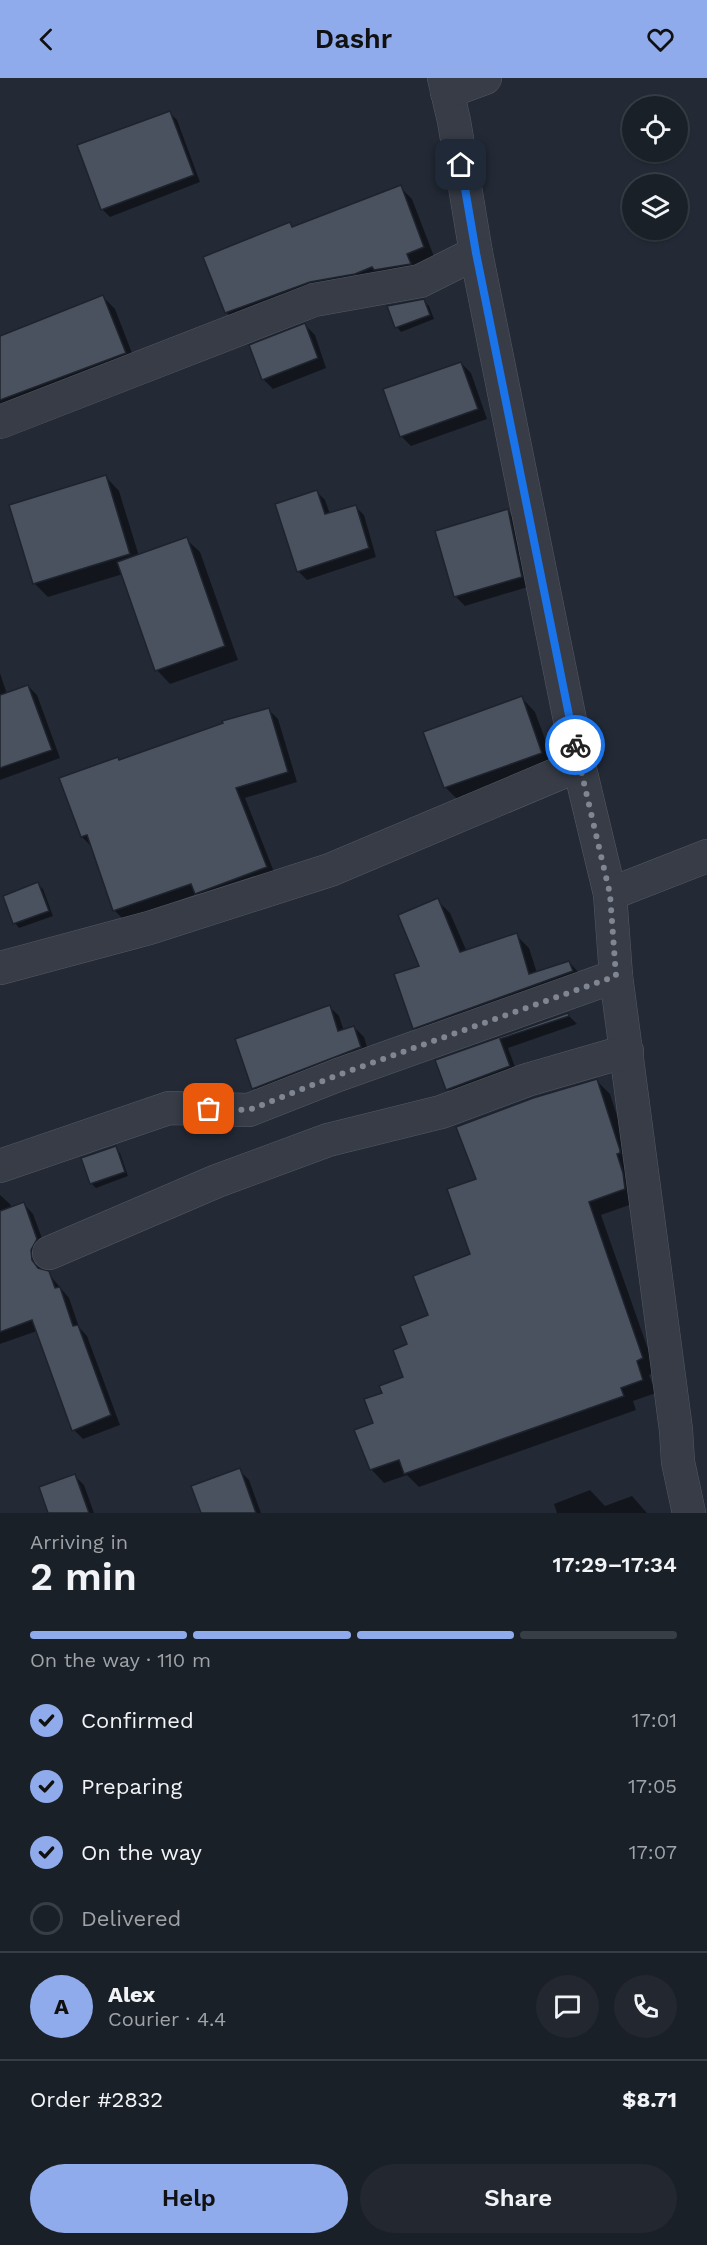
<!DOCTYPE html>
<html lang="en">
<head>
<meta charset="utf-8">
<style>
  body { margin:0; font-family:"Work Sans",sans-serif; background:#232830; color:#f1f3f6; height:100vh; display:flex; flex-direction:column; font-size:22px; white-space:nowrap }
  * { box-sizing:border-box; margin:0 }
  p { font-size:20px; color:#9fa3a8 }
  .icon { flex:none; width:33px; height:33px; fill:none; stroke:currentColor; stroke-width:2; stroke-linecap:round; stroke-linejoin:round }
  .map { position:relative; height:1435px; overflow:hidden }
  .details { display:flex; flex-direction:column; background:#1a2028; flex:1 }
  .details>* { flex:none }
  .tools { position:absolute; left:622px; top:18px; display:grid; gap:12px }
  .tools a { display:grid; place-items:center; width:66px; height:66px; border-radius:50%; background:#1a2028; box-shadow:0 2px 4px #0004,0 0 0 2px #383e45; font-size:30px }
  .pin { position:absolute; display:grid; place-items:center; width:51px; height:51px; color:#fff; margin:-26px; border-radius:12px; box-shadow:0 3px 9px #0006 }
  .courier { position:absolute; display:grid; place-items:center; width:60px; height:60px; margin:-30px; border:4px solid #1a73e8; border-radius:50%; background:#fff; color:#222; box-shadow:0 2px 8px #0007 }
  .head em { font-style:normal; font-weight:600 }
  .head div { display:flex; flex-direction:column-reverse }
  .head { display:flex; align-items:center; justify-content:space-between; height:102px; padding:0 30px }
  h1 { font-size:39px; font-weight:600; line-height:45px }
  .bar { display:grid; grid-template-columns:repeat(4,1fr); gap:9px 6px; align-content:center; height:72px; padding:0 30px }
  .bar i { height:8px; border-radius:4px; background:#383e45 }
  .bar .active { background:#8fabeb }
  .bar p { grid-column:span 4 }
  .line { display:flex; align-items:center; gap:15px; padding:0 30px; border-top:2px solid #383e45 }
  .line div { flex:1 }
  .round { display:grid; place-items:center; flex:none; width:63px; height:63px; border-radius:32px; background:#232830 }
  ol { padding:0 30px; list-style:none }
  li { display:flex; align-items:center; gap:18px; height:66px }
  li p { margin-inline-start:auto }
  li .icon { padding:6px; border-radius:50%; background:#8fabeb; color:#111; stroke-width:4 }
  li:last-child { color:#9fa3a8 }
  li i { width:33px; height:33px; border:3px solid #383e45; border-radius:50% }
  .action { display:flex; gap:12px; margin-top:auto; padding:12px 30px }
  .action a { flex:1; height:69px; border-radius:36px; background:#8fabeb; color:#111; font-size:24px; font-weight:600; line-height:69px; text-align:center }
  .action a+a { background:#232830; color:#f1f3f6 }
  header { display:flex; justify-content:space-between; align-items:center; height:78px; padding:0 30px; background:#8fabeb; color:#111; font-size:27px; font-weight:600 }
  .map>svg:first-child { display:block }
</style>
</head>
<body>
<header><svg class="icon" aria-label="back" viewBox="0 0 24 24"><path d="M15 5l-7 7 7 7"/></svg>Dashr<svg class="icon" aria-label="heart" viewBox="0 0 24 24"><path d="M12 20l-8-8c-3-5 5-10 8-4 3-6 11-1 8 4z"/></svg></header>
<div class="map">
<svg width="707" height="1435" viewBox="0 0 707 1435">
  <rect width="100%" height="100%" fill="#232a36"/>
  <g fill="#0007">
    <path d="M170 35 177 42 200 104 110 139 102 131Z"/>
    <path d="M400 109 412 121 435 181 238 246 226 234 290 146 294 150Z"/>
    <path d="M103 219 115 231 137 288 0 339V277Z"/>
    <path d="M424 223 429 228 434 241 401 254 397 249Z"/>
    <path d="M305 247 315 257 326 290 273 311 263 301Z"/>
    <path d="M461 285 471 295 487 341 411 368 401 358Z"/>
    <path d="M106 399 119 413 139 478 186 461 200 474 238 582 170 606 157 592 123 496 48 519 34 505Z"/>
    <path d="M317 414 325 422 330 436 356 429 364 437 376 479 307 502 298 493Z"/>
    <path d="M508 433 517 443 531 508 465 528 455 518Z"/>
    <path d="M0 595 7 616 28 608 37 617 60 680 0 702Z"/>
    <path d="M522 620 535 634 555 688 459 723 445 709Z"/>
    <path d="M268 631 278 641 297 704 245 720 276 799 206 825 197 816 124 842 114 832 92 769 82 759 118 680 121 683Z"/>
    <path d="M38 806 43 811 53 838 19 850 15 845 5 819Z"/>
    <path d="M437 822 450 835 467 874 516 857 529 870 537 895 569 884 582 898 427 963 414 950 421 889Z"/>
    <path d="M329 928 339 938 344 953 354 949 364 959 370 979 263 1019 254 1010Z"/>
    <path d="M568 937 577 946 508 970 518 997 456 1020 448 1011 437 983Z"/>
    <path d="M597 1003 610 1016 633 1087 638 1124 601 1137 656 1294 649 1297 656 1315 633 1323 636 1332 419 1409 407 1397 384 1405 371 1391 375 1346 384 1316 405 1300 409 1267 472 1177 478 1102Z"/>
    <path d="M115 1070 120 1075 128 1098 96 1110 91 1105Z"/>
    <path d="M0 1117 10 1126 12 1130 24 1126 33 1136 46 1171 39 1182 41 1193 48 1195 69 1220 79 1249 87 1258 120 1347 83 1361 74 1352 37 1253 0 1266Z"/>
    <path d="M239 1392 249 1402 261 1435H203L193 1409Z"/>
    <path d="M74 1397 84 1407 94 1435H50L41 1410Z"/>
    <path d="M590 1412 605 1428 632 1418 647 1435H557L554 1426Z"/>
  </g>
  <g fill="#4a515f" stroke="#1e232d" stroke-width="1.5">
    <path d="M170 33 194 97 101 132 77 67Z"/>
    <path d="M401 107 424 169 407 176 411 186 374 192 372 189 355 196 310 204 225 235 203 179 290 144 292 149Z"/>
    <path d="M103 217 126 275 0 322V258Z"/>
    <path d="M424 221 430 237 395 250 387 228Z"/>
    <path d="M305 245 318 280 262 302 249 267Z"/>
    <path d="M461 284 478 331 400 359 383 311Z"/>
    <path d="M106 397 130 476 33 506 9 427Z"/>
    <path d="M317 412 325 436 356 427 369 470 297 494 275 426Z"/>
    <path d="M508 431 522 499 454 519 435 453Z"/>
    <path d="M187 459 225 568 155 593 117 484Z"/>
    <path d="M28 607 52 672 0 690V617Z"/>
    <path d="M522 618 542 675 444 710 423 654Z"/>
    <path d="M269 630 288 694 236 710 267 789 195 816 191 806 113 833 87 757 81 759 59 700 118 679 119 682 223 645 222 643Z"/>
    <path d="M38 804 49 833 13 846 3 818Z"/>
    <path d="M438 820 460 874 517 855 529 896 569 883 573 893 413 951 394 896 419 888 398 837Z"/>
    <path d="M330 927 338 953 354 948 361 969 252 1011 235 961Z"/>
    <path d="M568 935 569 938 500 961 510 988 446 1012 435 982Z"/>
    <path d="M597 1001 620 1072V1075L617 1076 623 1095 625 1111 589 1124 643 1280 637 1283 643 1302 621 1310 624 1318 404 1396 399 1382 370 1392 354 1352 373 1345 364 1321 382 1315 379 1308 403 1299 393 1272 407 1266 400 1248 428 1237 413 1198 470 1176 447 1111 476 1101 456 1049 533 1020Z"/>
    <path d="M116 1068 125 1094 90 1106 81 1080Z"/>
    <path d="M24 1124 37 1161 31 1172 32 1182 38 1190 49 1193 55 1210 60 1209 73 1248 78 1247 111 1337 72 1353 32 1242 0 1254V1133Z"/>
    <path d="M240 1390 256 1435H201L191 1408Z"/>
    <path d="M75 1396 89 1435H48L39 1409Z"/>
  </g>
  <g fill="none" stroke-linecap="round" stroke-linejoin="round">
    <defs>
      <g id="minor">
        <path d="M444 0 454 43 476 175 579 687 610 816 616 898 676 1352 678 1384 689 1435"/>
        <path d="M447 14 485 0"/>
        <path d="M0 344 314 222 420 203 476 175"/>
        <path d="M610 816 707 778"/>
        <path d="M0 890 149 850 330 792 579 687"/>
        <path d="M0 1088 169 1030 249 1032 338 997 616 898"/>
        <path d="M49 1175 217 1103 328 1062 441 1034 527 1002 627 973"/>
      </g>
    </defs>
    <use href="#minor" stroke="#545a64" stroke-width="34"/>
    <use href="#minor" stroke="#373c47" stroke-width="33"/>
  </g>
  <g fill="none" stroke-linecap="round" stroke-linejoin="round">
    <path stroke="#7f8692" stroke-width="6" stroke-dasharray="0 10.8" d="M209 1031 249 1032 338 997 616 898 610 816 575 667"/>
    <path stroke="#1a73e8" stroke-width="8" d="M461 87 476 175 575 667"/>
  </g>
</svg>
<div class="tools">
<a><svg class="icon" aria-label="locate" viewBox="0 0 24 24"><circle cx="12" cy="12" r="6"/><path d="M12 2v4M12 18v4M2 12h4M18 12h4"/></svg></a>
<a><svg class="icon" aria-label="layers" viewBox="0 0 24 24"><path d="M12 4l9 5-9 5-9-5zM3 14l9 5 9-5"/></svg></a>
</div>
<div class="pin" style="left:209px;top:1031px;background:#ea580c"><svg class="icon" aria-label="bag" viewBox="0 0 24 24"><path d="M5 8h14l-1 12H6zM9 8a3 3 0 0 1 6 0"/></svg></div>
<div class="pin" style="left:461px;top:87px;background:#1f2937"><svg class="icon" aria-label="home" viewBox="0 0 24 24"><path d="M3 11l9-7 9 7M6 9v11h12V9"/></svg></div>
<div class="courier" style="left:575px;top:667px"><svg class="icon" aria-label="bike" viewBox="0 0 24 24"><circle cx="6" cy="16" r="4"/><circle cx="18" cy="16" r="4"/><path d="M6 16l4-8h5l3 8M10 8l3 8H6M13 5h3"/></svg></div>
</div>
<section class="details">
<div class="head"><div><h1>2 min</h1><p>Arriving in</p></div><em>17:29–17:34</em></div>
<div class="bar"><i class="active"></i><i class="active"></i><i class="active"></i><i></i><p>On the way · 110 m</p></div>
<ol>
<li><svg class="icon" aria-label="check" viewBox="0 0 24 24"><path d="M5 12l5 5 9-10"/></svg>Confirmed<p>17:01</p></li>
<li><svg class="icon" aria-label="check" viewBox="0 0 24 24"><path d="M5 12l5 5 9-10"/></svg>Preparing<p>17:05</p></li>
<li><svg class="icon" aria-label="check" viewBox="0 0 24 24"><path d="M5 12l5 5 9-10"/></svg>On the way<p>17:07</p></li>
<li><i></i>Delivered</li>
</ol>
<div class="line" style="height:108px"><b class="round" style="background:#8fabeb;color:#111">A</b><div><b>Alex</b><p>Courier · 4.4</p></div><a class="round"><svg class="icon" aria-label="chat" viewBox="0 0 24 24"><path d="M4 5h16v11H9l-5 4z"/></svg></a><a class="round"><svg class="icon" aria-label="phone" viewBox="0 0 24 24"><path d="M5 4h4l2 5-3 2q2 4 5 5l2-3 5 2v4C11 20 4 13 5 4z"/></svg></a></div>
<div class="line" style="height:78px"><div>Order #2832</div><b>$8.71</b></div>
<div class="action"><a>Help</a><a>Share</a></div>
</section>
</body>
</html>
